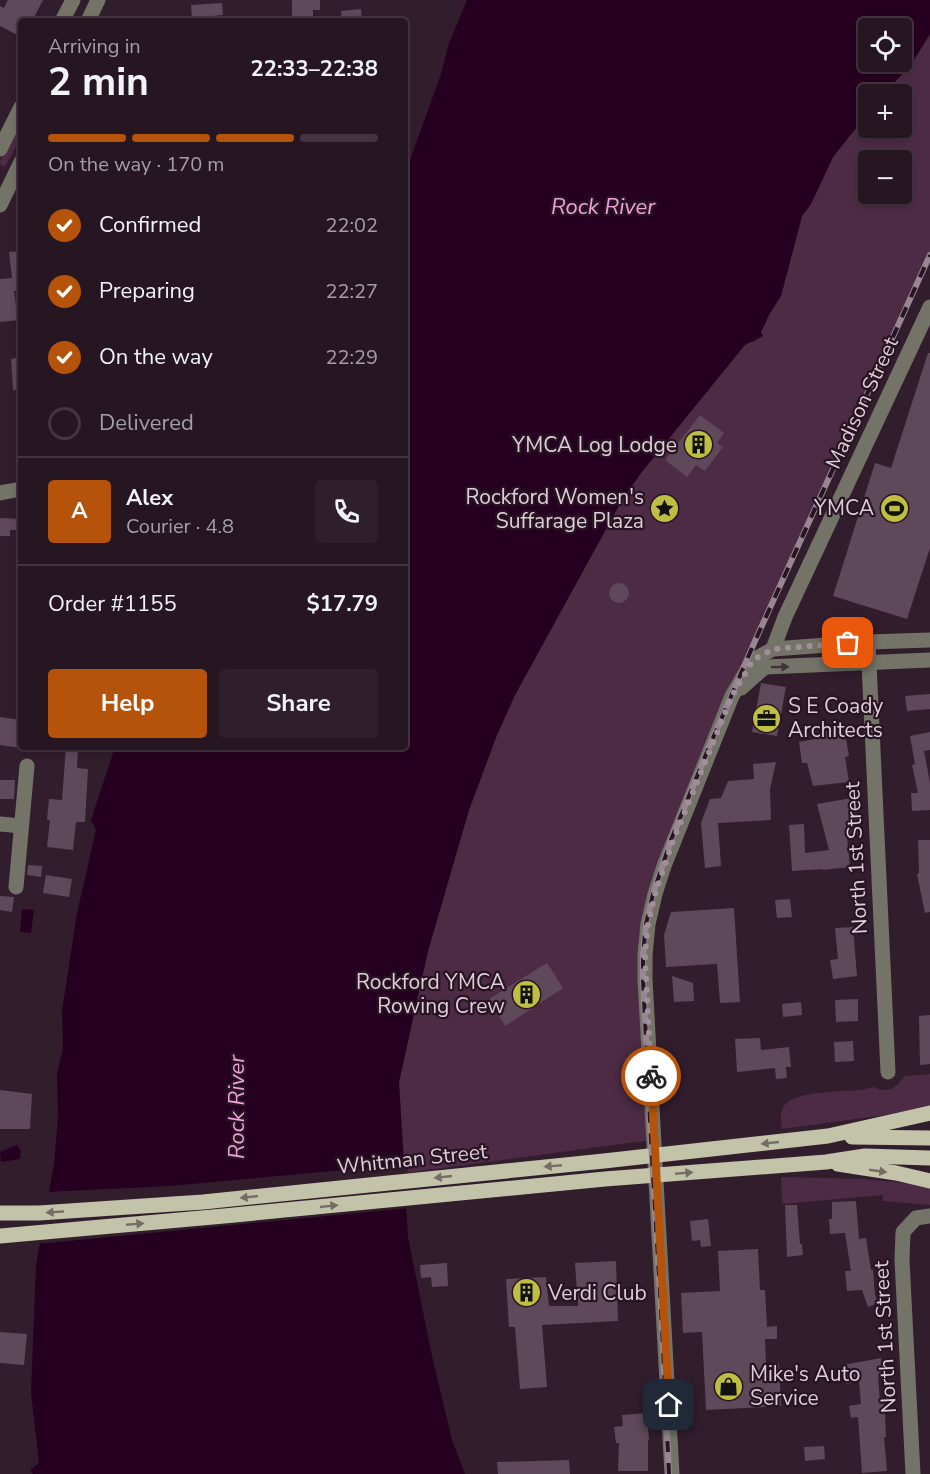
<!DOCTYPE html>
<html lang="en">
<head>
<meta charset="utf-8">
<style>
  body { margin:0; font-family:"Nunito Sans",sans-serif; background:#2e1f2a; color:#f1f3f6; height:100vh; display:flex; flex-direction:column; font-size:22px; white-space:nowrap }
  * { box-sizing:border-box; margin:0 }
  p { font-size:20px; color:#a49fa5 }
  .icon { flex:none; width:33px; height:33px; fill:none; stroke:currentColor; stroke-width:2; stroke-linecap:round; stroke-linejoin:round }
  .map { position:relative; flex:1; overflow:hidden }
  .panel { position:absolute; left:18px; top:18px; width:390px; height:732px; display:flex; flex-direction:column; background:#261622; border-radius:6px; box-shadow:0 3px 9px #0003,0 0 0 2px #423540 }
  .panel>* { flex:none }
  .buttons { position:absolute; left:858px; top:18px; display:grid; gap:12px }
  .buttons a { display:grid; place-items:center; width:54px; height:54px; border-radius:6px; background:#261622; box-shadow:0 3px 9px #0003,0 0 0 2px #423540; font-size:30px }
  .pin { position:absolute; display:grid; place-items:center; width:51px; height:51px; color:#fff; margin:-26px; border-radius:12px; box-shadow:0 3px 9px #0006 }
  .courier { position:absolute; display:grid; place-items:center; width:60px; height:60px; margin:-30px; border:4px solid #b45309; border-radius:50%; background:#fff; color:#222; box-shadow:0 2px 8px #0007 }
  .head em { font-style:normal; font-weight:700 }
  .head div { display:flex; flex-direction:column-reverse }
  .head { display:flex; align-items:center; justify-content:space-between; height:102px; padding:0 30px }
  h1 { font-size:39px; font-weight:700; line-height:45px }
  .bar { display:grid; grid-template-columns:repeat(4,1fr); gap:9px 6px; align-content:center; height:72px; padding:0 30px }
  .bar i { height:8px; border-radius:4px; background:#423540 }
  .bar .current { background:#b45309 }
  .bar p { grid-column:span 4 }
  .line { display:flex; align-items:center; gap:15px; padding:0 30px; border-top:2px solid #423540 }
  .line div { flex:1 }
  .round { display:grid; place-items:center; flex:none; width:63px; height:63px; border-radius:6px; background:#2e1f2a }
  ol { padding:0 30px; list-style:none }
  li { display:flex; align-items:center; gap:18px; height:66px }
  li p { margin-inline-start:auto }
  li .icon { padding:6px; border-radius:50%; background:#b45309; color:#fff; stroke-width:4 }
  li:last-child { color:#a49fa5 }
  li i { width:33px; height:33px; border:3px solid #423540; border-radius:50% }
  .primary-button { display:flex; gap:12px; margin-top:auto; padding:12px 30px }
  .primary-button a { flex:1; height:69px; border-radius:6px; background:#b45309; color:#fff; font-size:24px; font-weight:700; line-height:69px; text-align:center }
  .primary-button a+a { background:#2e1f2a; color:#f1f3f6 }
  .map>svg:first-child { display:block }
</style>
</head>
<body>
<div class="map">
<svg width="930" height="1474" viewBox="0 0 930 1474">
  <rect width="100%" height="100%" fill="#321d2d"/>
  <g fill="#4d2b45" fill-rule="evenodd">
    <path d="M930 34V255L755 641 653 894 651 1140 405 1173 399 1082 428 951 469 810 497 735 515 695 622 500 641 473 744 346 748 343 756 341 770 313 781 296 802 216 811 204 833 157 868 113V128H902V94H883L910 66ZM868 160H902V194H868Z"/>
    <path d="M21 116V137L6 165 3 167 0 164V161Z"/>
    <path d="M930 1074V1106L885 1115 782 1129C781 1121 779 1113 784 1106 796 1090 841 1092 860 1090 864 1090 870 1087 874 1087 877 1088 879 1090 882 1090 893 1091 899 1084 905 1076Z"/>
    <path d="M781 1177 865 1179 930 1186V1205L883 1201V1195L782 1204Z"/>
  </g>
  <g fill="#260020" fill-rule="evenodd">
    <path d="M467 0H930V34L910 66 883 94H868V113L833 157 811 204 802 216 781 296 770 313 761 332 763 336C757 340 750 341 744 346L641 473 622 500 515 695 497 735 469 810 428 951 399 1082 408 1237 432 1356 452 1440 465 1474H33L30 1470 39 1463 31 1393 36 1265 54 1164 58 1117 57 1074 63 1048 62 1011 77 913 96 830 91 820 115 747H405V174L441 74 449 43ZM868 28H902V62H868Z"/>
    <path d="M22 909 34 910 31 933 20 932Z"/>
    <path d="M17 1145 21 1151 20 1159 1 1162 0 1152Z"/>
  </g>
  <path fill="#321d2d" d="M407 1164 410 1208 37 1244 46 1192 170 1186Z"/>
  <g fill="#5f4859">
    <path d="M8 0H43L32 21H21V37L0 26V6L4 8Z"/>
    <path d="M292 0H320V10H313V21H292Z"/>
    <path d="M222 3 223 15 192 18 191 5Z"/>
    <path d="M361 9 362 21H342L341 11Z"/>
    <path d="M21 251V291H14L18 320 0 322V279L12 278 9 252Z"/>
    <path d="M928 353H930V548L907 619 833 596 875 463 891 468Z"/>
    <path d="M21 357V389L13 390 11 359Z"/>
    <path d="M700 415 724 433 717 443 723 447 705 471 696 465 687 477 665 460Z"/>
    <path d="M0 518 21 519V530H10V536H0Z"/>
    <circle cx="619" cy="593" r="10"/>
    <path d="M761 683 786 687 777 736 752 732Z"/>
    <path d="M930 694V709L907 711 905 696Z"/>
    <path d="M0 717 21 720V748L0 745Z"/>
    <path d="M841 728 843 740 846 739 849 756 845 757 849 782 813 786 807 763H802L799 742 826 737 825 731Z"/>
    <path d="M930 732V750L924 751 930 783V810L912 811 911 793H918L912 765 915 764 910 736Z"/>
    <path d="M66 747H78L77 768 88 769 85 822H76L73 850 47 847 50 820H47L49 799 62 800Z"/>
    <path d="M776 762 770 789 771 820 718 823 721 866 705 868 701 823 710 799 721 798 728 781 754 779 753 764Z"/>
    <path d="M0 780H15L14 799H0Z"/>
    <path d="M852 798 860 834 847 837 850 867 823 870V869L792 871 789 825 804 824 805 853 829 850 817 804Z"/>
    <path d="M918 840H930V912L925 913 917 874 919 873Z"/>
    <path d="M28 865 42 866 41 877 27 875Z"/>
    <path d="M46 875 72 879 69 897 43 893Z"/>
    <path d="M0 896 14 897 12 912 0 910Z"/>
    <path d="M790 899 792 917 777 918 775 900Z"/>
    <path d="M734 908 740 1002 720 1003 717 964 666 967 664 935 671 912Z"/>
    <path d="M853 927 857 976 833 979 830 960 838 959 835 928Z"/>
    <path d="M547 963 563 988 505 1026 489 999Z"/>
    <path d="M672 976 693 983 694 1001 674 1002Z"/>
    <path d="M858 999V1021L836 1022 835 1000Z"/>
    <path d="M801 1002 802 1015 783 1017 782 1004Z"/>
    <path d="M930 1015V1064L920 1065 919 1016Z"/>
    <path d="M760 1038 761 1050 789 1047 791 1067H786L787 1078 776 1079 775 1068 737 1072 735 1039Z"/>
    <path d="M853 1041 854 1061 835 1062 834 1042Z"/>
    <path d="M0 1090 32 1094 30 1129H0Z"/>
    <path d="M856 1201 859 1239 866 1238 871 1270H873L875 1295 878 1303 868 1307 862 1290 847 1291 845 1271H851L845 1233 830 1234 829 1219H832V1202Z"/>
    <path d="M785 1205H797L800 1244H802L803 1255 787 1257Z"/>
    <path d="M708 1219 711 1246 701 1247 700 1240 692 1241 690 1221Z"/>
    <path d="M758 1249 760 1290H765L767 1327 777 1326V1339H765L766 1364 779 1363 781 1406 706 1410 702 1332 683 1333 681 1293 720 1291 718 1251Z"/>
    <path d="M616 1261 618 1321 542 1325 547 1387 520 1389 515 1327H509L506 1279 546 1277 549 1306H578L575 1263Z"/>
    <path d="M447 1263 448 1286 432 1287 431 1277 421 1278 420 1265Z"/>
    <path d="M0 1332 27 1334 24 1365 0 1363Z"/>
    <path d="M881 1358 884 1377 878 1378 880 1401H883L885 1413 886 1437H884L887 1471 862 1473 858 1417 851 1418 849 1406 861 1404 859 1381 846 1384 843 1365Z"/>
    <path d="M647 1413 649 1440H648V1471H618L619 1443H616L614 1427 623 1426 622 1415Z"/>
    <path d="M824 1446 825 1459 805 1461 804 1447Z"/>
    <path d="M569 1460 570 1474H498L497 1462Z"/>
  </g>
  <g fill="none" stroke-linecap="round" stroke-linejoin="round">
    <g stroke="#737467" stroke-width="15">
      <path d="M62 21 73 0"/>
      <path d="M88 21 98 0"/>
      <path d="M0 149 21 107"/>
      <path d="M0 205 21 162"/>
      <path d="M0 493 21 489"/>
      <path d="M868 642 888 1072"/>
      <path d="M773 649 785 617 930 307"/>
      <path d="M741 688 765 667 930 660"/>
      <path d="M0 824 21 826"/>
      <path d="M16 887 27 766"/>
      <path d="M672 1474 645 979V955L648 924 655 894 664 866 732 696 753 660 773 649 868 642 930 640"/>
      <path d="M913 1474 902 1260 903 1232 916 1218 930 1216"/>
    </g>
    <g stroke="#c2c3a9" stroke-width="15">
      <path d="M852 1137 930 1138"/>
      <path d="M838 1164 896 1173 930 1181"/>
      <path d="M0 1213H39L203 1202 604 1161 828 1136 930 1113"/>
      <path d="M0 1236 224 1216 605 1179 826 1162 865 1156 930 1158"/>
    </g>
    <defs>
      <path id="rail" d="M669 1474 662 1328 651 1140 643 979V955L646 924 653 894 671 840 707 752 755 641 930 255"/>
    </defs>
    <use href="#rail" stroke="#988793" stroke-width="6"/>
    <use href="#rail" stroke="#281423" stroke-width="4" stroke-dasharray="11" stroke-linecap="butt"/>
  </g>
  <defs><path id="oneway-solid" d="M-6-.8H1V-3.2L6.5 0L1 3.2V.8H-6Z" transform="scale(1.5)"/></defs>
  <use fill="#3e3137" href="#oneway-solid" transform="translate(780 667) rotate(-1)"/>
  <g fill="#756c66">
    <use href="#oneway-solid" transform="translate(770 1143) rotate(174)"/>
    <use href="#oneway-solid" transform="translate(553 1166) rotate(175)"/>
    <use href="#oneway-solid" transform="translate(878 1171) rotate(8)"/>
    <use href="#oneway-solid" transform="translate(684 1173) rotate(-5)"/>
    <use href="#oneway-solid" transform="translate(443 1177) rotate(174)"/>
    <use href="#oneway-solid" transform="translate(249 1197) rotate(174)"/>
    <use href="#oneway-solid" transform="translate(329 1206) rotate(-6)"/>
    <use href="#oneway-solid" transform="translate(55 1212) rotate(176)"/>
    <use href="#oneway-solid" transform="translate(135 1224) rotate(-5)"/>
  </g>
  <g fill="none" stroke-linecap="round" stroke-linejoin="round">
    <path stroke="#a1909c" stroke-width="6" stroke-dasharray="0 10.8" d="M651 1076 645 955 648 924 655 894 673 841 732 696 753 660 773 649 848 643"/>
    <path stroke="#b45309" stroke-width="8" d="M651 1076 669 1405"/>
  </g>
  <defs>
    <symbol id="building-disc" viewBox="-11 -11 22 22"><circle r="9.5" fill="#bebf42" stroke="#281423"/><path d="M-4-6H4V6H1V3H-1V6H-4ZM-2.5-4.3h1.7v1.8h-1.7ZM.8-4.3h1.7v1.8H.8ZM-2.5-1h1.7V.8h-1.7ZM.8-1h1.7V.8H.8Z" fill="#111"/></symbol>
    <symbol id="stadium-disc" viewBox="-11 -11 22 22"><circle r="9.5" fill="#bebf42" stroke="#281423"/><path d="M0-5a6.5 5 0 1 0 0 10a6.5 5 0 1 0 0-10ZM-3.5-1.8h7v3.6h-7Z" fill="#111"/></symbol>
    <symbol id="sight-disc" viewBox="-11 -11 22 22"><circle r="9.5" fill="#bebf42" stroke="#281423"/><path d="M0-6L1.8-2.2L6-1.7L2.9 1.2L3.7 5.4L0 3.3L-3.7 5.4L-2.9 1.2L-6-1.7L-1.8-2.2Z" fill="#111"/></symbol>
    <symbol id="office-disc" viewBox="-11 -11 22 22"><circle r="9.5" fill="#bebf42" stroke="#281423"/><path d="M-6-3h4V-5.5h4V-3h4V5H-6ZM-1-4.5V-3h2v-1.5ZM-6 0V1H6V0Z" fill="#111"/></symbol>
    <symbol id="shop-disc" viewBox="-11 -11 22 22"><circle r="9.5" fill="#bebf42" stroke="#281423"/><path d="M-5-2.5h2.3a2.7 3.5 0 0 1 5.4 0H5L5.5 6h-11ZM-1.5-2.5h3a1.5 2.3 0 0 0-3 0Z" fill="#111"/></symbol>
  </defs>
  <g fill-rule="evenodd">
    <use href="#building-disc" x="682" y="428" width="33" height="33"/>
    <use href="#stadium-disc" x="878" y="492" width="33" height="33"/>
    <use href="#sight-disc" x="648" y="492" width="33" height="33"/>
    <use href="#office-disc" x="750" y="702" width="33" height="33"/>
    <use href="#building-disc" x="510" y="978" width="33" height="33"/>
    <use href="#building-disc" x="510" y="1276" width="33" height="33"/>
    <use href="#shop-disc" x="712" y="1370" width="33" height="33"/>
  </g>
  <g text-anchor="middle" stroke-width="4.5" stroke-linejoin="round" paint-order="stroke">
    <g font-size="21" fill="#ddced8" stroke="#281423">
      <text transform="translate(862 403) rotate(-65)" y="7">Madison Street</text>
      <text transform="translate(856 858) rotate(-93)" y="7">North 1st Street</text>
      <text transform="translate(412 1159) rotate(-6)" y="7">Whitman Street</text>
      <text transform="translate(885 1337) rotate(-93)" y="7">North 1st Street</text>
    </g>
    <g font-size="21" fill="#ddced8" stroke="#281423" text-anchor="end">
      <text x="677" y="452">YMCA Log Lodge</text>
      <text x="644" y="504">Rockford Women's<tspan x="644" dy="24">Suffarage Plaza</tspan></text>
      <text x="874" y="515">YMCA</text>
      <text x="788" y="713" text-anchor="start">S E Coady<tspan x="788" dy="24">Architects</tspan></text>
      <text x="505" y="989">Rockford YMCA<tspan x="505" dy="24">Rowing Crew</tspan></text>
      <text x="548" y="1300" text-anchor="start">Verdi Club</text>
      <text x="750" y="1381" text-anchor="start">Mike's Auto<tspan x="750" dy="24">Service</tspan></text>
    </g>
    <g font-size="22" font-style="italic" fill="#ef9fdb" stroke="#281423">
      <text x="603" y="214">Rock River</text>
      <text transform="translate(236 1107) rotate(-90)" y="8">Rock River</text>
    </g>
  </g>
</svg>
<div class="buttons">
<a><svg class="icon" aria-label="locate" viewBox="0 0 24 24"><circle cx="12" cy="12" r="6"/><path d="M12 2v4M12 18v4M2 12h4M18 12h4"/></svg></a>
<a>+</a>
<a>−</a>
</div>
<div class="pin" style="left:848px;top:643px;background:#ea580c"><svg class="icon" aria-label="bag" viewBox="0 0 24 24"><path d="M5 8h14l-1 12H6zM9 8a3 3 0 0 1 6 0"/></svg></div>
<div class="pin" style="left:669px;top:1405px;background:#1f2937"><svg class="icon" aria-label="home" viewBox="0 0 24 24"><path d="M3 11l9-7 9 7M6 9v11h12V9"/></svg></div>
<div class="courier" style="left:651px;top:1076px"><svg class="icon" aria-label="bike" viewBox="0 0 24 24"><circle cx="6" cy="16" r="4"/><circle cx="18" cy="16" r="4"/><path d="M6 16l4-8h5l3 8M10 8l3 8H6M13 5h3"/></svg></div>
<section class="panel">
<div class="head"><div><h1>2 min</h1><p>Arriving in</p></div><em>22:33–22:38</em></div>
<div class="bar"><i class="current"></i><i class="current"></i><i class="current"></i><i></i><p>On the way · 170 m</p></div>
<ol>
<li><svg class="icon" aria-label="check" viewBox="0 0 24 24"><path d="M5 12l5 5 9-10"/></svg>Confirmed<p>22:02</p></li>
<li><svg class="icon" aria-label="check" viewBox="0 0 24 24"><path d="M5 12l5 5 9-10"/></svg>Preparing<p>22:27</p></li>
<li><svg class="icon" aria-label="check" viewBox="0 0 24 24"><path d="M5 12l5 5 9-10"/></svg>On the way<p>22:29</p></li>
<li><i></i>Delivered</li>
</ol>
<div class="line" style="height:108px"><b class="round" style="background:#b45309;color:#fff">A</b><div><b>Alex</b><p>Courier · 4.8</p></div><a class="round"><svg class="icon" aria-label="phone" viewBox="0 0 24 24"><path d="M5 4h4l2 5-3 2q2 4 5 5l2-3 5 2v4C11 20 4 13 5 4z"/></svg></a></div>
<div class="line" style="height:78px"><div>Order #1155</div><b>$17.79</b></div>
<div class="primary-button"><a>Help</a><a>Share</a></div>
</section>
</div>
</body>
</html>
